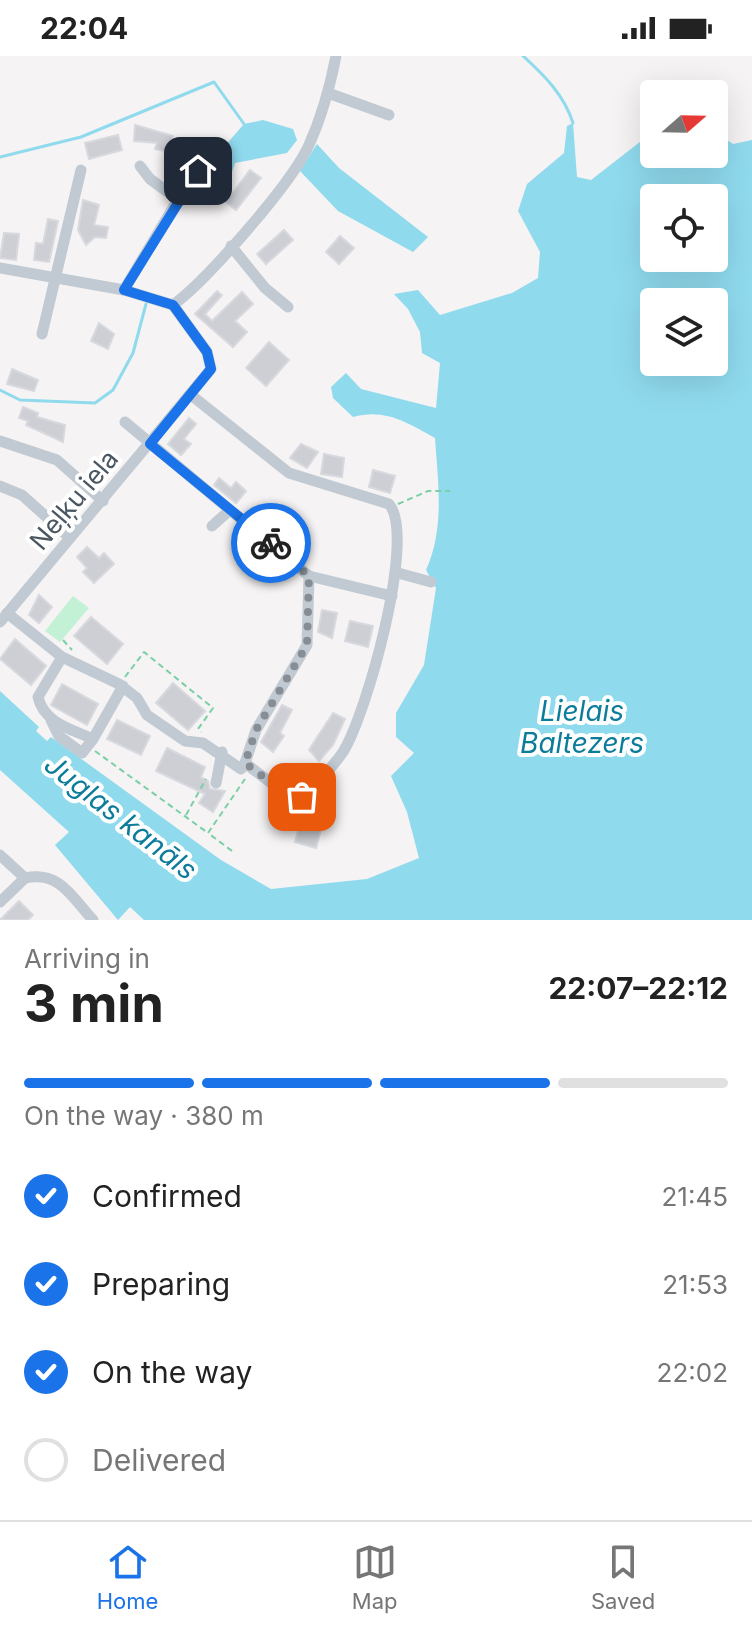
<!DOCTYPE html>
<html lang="en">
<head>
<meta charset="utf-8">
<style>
  body { margin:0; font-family:Inter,sans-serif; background:#f2f2f2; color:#222; height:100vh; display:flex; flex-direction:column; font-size:30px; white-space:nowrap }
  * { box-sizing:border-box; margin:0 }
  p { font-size:26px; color:#767676 }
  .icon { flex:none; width:44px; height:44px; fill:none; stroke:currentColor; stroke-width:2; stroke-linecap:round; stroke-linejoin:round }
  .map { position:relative; height:864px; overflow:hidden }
  .drawer { display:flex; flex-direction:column; background:#fff; flex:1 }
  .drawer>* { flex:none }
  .needle { width:52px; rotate:70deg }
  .controls { position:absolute; left:640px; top:24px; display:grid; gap:16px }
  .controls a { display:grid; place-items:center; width:88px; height:88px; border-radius:8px; background:#fff; box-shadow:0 8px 32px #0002; font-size:40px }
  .pin { position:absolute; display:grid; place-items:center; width:68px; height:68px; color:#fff; margin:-34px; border-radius:16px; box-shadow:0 4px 12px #0006 }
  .courier { position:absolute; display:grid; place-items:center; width:80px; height:80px; margin:-40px; border:6px solid #1a73e8; border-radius:50%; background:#fff; color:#222; box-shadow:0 2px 10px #0007 }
  .head em { font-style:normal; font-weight:700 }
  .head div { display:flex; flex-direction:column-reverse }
  .head { display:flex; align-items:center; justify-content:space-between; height:136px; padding:0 24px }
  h1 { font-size:52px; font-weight:700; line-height:60px }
  .bar { display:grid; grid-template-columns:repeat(4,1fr); gap:12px 8px; align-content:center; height:96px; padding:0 24px }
  .bar i { height:10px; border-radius:6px; background:#e0e0e0 }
  .bar .selected { background:#1a73e8 }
  .bar p { grid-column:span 4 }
  ol { padding:0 24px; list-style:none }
  li { display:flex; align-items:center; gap:24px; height:88px }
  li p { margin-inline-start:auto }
  li .icon { padding:8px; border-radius:50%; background:#1a73e8; color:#fff; stroke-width:4 }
  li:last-child { color:#767676 }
  li i { width:44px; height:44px; border:4px solid #e0e0e0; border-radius:50% }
  .status { display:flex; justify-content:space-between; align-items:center; height:56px; padding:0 40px; background:#fff; direction:ltr }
  .status svg { height:22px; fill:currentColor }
  .tab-bar { display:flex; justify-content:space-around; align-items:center; height:112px; border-top:2px solid #e0e0e0; background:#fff; font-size:22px; color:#767676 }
  .tab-bar a { display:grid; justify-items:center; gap:4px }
  .tab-bar .selected { color:#1a73e8 }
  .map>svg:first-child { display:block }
</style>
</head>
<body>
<div class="status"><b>22:04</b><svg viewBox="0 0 49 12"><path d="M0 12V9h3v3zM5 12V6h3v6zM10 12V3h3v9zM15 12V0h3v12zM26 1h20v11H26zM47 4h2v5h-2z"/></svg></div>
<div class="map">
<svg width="752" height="864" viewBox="0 0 752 864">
  <rect width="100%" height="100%" fill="#f5f3f3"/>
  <path fill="#c3f1d5" d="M73 540 89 552 60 586 45 575Z"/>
  <g fill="#90daee" fill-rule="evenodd">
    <path d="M714 48 716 61 723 68 727 84 733 88 752 84V864H144L130 851 118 864 55 789 69 776 0 714V635L39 671 36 675 47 685 51 681 221 804 271 833 367 823 419 802 407 756 391 720 414 697 396 681V657L424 609 436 532 426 514C445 472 438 427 435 382 408 367 385 352 353 361L333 342 331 331 346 317 361 333 436 352 440 307 422 297 420 276 408 253 394 238 418 234 440 259 512 237 538 222 540 196 518 155 527 128 564 97 567 70 573 67 577 121 591 124 654 75V98H714ZM654 142H714V202H654ZM654 246H714V306H654Z"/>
    <path d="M263 64 293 73 297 84 287 97 235 107 231 119 220 110 217 99 244 68Z"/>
    <path d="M317 88 339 112 428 181 413 196 338 155 300 115Z"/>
  </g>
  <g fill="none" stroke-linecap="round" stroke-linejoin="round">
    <g stroke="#90daee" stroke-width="3">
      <path d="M523 0C545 20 564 39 573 67"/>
      <path d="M0 101 81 81 214 26 244 68"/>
      <path d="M0 334 20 344 95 347 113 334 133 297 146 248"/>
    </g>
  </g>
  <g fill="#cdcfd5" stroke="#d7d9de" stroke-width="2">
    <path d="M135 69 173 80 170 96 155 93 157 87 134 85Z"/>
    <path d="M118 79 122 94 89 103 85 87Z"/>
    <path d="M250 114 261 122 236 154 226 146Z"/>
    <path d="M83 144 99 149 94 169 108 171 106 182 95 181 86 189 78 174Z"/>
    <path d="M48 163 58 165 49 206 34 204 36 187 43 188Z"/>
    <path d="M284 174 293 184 266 208 257 198Z"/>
    <path d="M4 177 19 178 16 204 0 202Z"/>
    <path d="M340 180 354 192 339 208 326 196Z"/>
    <path d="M217 235 222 239 205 258 212 265 242 236 253 248 235 265 247 276 233 291 195 258Z"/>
    <path d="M99 267 114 278 108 293 91 285Z"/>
    <path d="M269 286 289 304 266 330 246 312Z"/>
    <path d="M12 313 38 324 34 335 7 328Z"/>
    <path d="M23 351 38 357 37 361 65 369 63 386 26 369 28 365 19 362Z"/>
    <path d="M189 362 196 368 184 383 191 388 181 399 168 388Z"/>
    <path d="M301 388 318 396 307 412 290 402Z"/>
    <path d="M324 398 344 402 342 421 321 418Z"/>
    <path d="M373 414 395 420 390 437 369 431Z"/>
    <path d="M219 422 231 432 236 426 246 435 236 447 214 429Z"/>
    <path d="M87 491 99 502 104 497 114 508 94 527 83 516 87 512 77 501Z"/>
    <path d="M39 539 52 551 39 567 29 559Z"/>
    <path d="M322 554 337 557 332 582 318 576Z"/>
    <path d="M91 561 123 588 107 608 74 580Z"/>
    <path d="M350 565 373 570 368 591 345 585Z"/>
    <path d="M15 583 46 610 31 629 0 603Z"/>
    <path d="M173 627 205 655 188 674 156 647Z"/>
    <path d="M62 628 98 648 87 669 51 649Z"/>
    <path d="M282 649 292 654 280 677 284 680 273 696 261 686Z"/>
    <path d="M333 657 345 663 333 689 319 705 309 694Z"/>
    <path d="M117 664 150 680 141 699 107 683Z"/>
    <path d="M167 692 205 711 201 721 208 725 210 733 225 735 213 756 199 747 205 738 156 715Z"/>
    <path d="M304 752 325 758 316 792 295 786Z"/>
    <path d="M19 845 33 859 28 864H0Z"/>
  </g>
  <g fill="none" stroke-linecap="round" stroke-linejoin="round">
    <g stroke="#7ad0a6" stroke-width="2" stroke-dasharray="6 4" stroke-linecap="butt">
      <path d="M398 448 428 435H450"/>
      <path d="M63 584 72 594"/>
      <path d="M125 621 144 596 213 652 198 673 201 676"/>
      <path d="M95 695 208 777"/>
      <path d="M186 759 206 723"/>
      <path d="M232 795 208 777 245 723"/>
    </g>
    <g stroke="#c1cad2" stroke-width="11">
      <path d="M328 37 389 59"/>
      <path d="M140 110 150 123 180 145"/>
      <path d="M231 190 265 232 288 251"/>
      <path d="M0 212 124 234 173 249"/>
      <path d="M124 234 201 105"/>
      <path d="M173 249C207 224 292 127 309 89 322 60 330 31 336 0"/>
      <path d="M42 278 81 114"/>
      <path d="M191 339 289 417 389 448C417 480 366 660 343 696 332 712 316 728 302 741L291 742 245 707 256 674 307 589 309 520"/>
      <path d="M125 366 309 520 392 540"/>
      <path d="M0 385 57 404 103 445"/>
      <path d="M0 430 22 439 70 482"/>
      <path d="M212 470 229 455"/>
      <path d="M398 517 431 526"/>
      <path d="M7 557 62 601 119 628 137 642 147 659 185 685 203 687 241 713 245 707"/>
      <path d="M0 566 211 313 207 296 173 249"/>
      <path d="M62 601 38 641C44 667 71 673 93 683L123 630"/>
      <path d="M51 664 59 680 82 697 93 683"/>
      <path d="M216 727 222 696"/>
      <path d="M0 799 25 822C60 815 71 840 93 864"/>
      <path d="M0 846 25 822"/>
    </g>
  </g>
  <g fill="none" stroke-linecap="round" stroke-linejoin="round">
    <path stroke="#868d94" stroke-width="8" stroke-dasharray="0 14.4" d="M271 487 309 520 307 589 256 674 245 707 291 742 302 741"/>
    <path stroke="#1a73e8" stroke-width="10" d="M198 115 124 234 173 249 207 296 211 313 150 388 271 487"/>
  </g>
  <g text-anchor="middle" stroke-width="8" stroke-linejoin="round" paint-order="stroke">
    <g font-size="26" fill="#4a5661" stroke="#fff">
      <text transform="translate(74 444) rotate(-50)" y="9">Neļķu iela</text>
    </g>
    <g font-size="28" font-style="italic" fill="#0c7c9b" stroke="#fff">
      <text x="582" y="665">Lielais<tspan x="582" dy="32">Baltezers</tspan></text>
      <text transform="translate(121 761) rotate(38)" y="10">Juglas kanāls</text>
    </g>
  </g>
</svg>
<div class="controls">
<a><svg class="needle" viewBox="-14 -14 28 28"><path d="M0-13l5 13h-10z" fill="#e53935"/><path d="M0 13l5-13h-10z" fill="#767676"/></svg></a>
<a><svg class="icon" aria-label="locate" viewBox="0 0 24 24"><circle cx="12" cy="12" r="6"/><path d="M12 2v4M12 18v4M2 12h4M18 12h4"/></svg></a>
<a><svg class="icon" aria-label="layers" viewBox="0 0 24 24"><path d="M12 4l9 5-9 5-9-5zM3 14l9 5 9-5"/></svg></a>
</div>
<div class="pin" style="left:302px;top:741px;background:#ea580c"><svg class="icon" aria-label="bag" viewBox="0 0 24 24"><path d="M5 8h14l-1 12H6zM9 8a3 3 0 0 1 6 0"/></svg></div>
<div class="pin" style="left:198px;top:115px;background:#1f2937"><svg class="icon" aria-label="home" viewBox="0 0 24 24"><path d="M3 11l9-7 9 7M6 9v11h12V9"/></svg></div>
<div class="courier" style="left:271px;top:487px"><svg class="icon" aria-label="bike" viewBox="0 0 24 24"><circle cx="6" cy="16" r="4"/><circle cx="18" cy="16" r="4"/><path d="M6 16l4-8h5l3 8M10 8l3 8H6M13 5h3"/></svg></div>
</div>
<section class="drawer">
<div class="head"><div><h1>3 min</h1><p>Arriving in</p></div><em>22:07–22:12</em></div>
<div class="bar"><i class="selected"></i><i class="selected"></i><i class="selected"></i><i></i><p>On the way · 380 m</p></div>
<ol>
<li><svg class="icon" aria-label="check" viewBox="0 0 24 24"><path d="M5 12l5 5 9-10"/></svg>Confirmed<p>21:45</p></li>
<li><svg class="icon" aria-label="check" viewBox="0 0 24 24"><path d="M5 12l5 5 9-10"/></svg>Preparing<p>21:53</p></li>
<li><svg class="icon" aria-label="check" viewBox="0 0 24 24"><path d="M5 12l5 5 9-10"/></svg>On the way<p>22:02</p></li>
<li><i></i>Delivered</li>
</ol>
</section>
<nav class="tab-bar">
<a class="selected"><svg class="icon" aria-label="home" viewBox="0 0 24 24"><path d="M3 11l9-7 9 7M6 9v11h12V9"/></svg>Home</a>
<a><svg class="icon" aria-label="map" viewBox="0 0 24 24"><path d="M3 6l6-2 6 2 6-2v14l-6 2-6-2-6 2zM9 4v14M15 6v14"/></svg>Map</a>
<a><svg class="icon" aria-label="saved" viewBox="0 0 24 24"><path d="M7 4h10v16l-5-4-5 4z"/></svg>Saved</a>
</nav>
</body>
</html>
